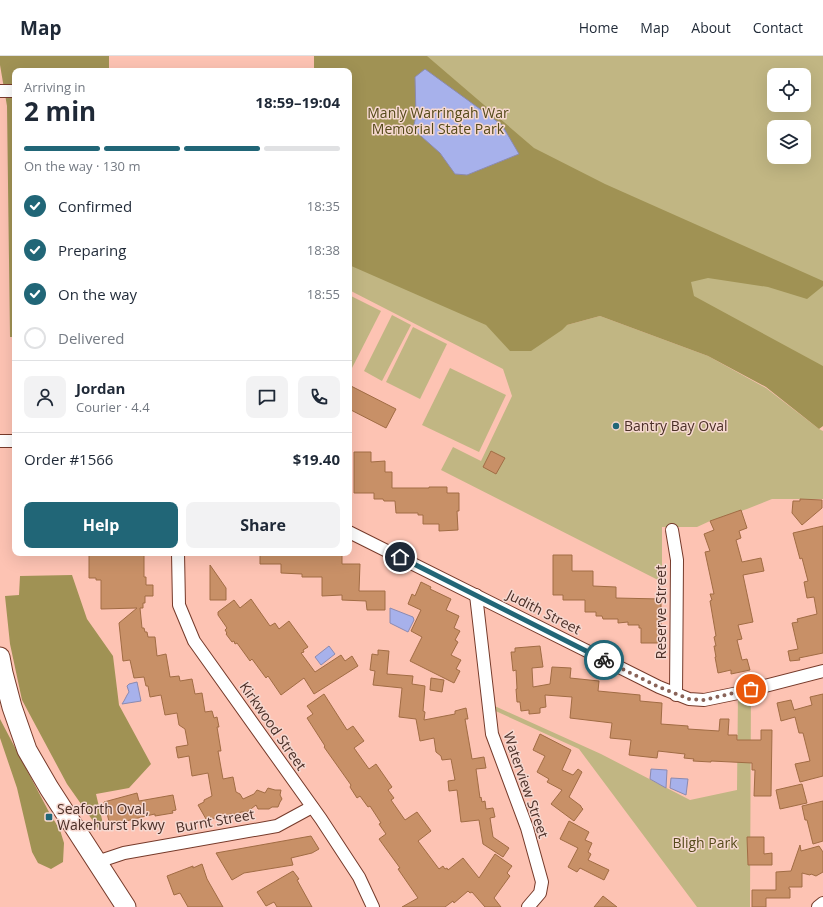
<!DOCTYPE html>
<html lang="en">
<head>
<meta charset="utf-8">
<style>
  body { margin:0; font-family:"Open Sans",sans-serif; background:#f2f2f3; color:#1f2937; height:100vh; display:flex; flex-direction:column; font-size:15px; white-space:nowrap }
  * { box-sizing:border-box; margin:0 }
  p { font-size:13px; color:#747a83 }
  .icon { flex:none; width:22px; height:22px; fill:none; stroke:currentColor; stroke-width:2; stroke-linecap:round; stroke-linejoin:round }
  .map { position:relative; flex:1; overflow:hidden }
  .drawer { position:absolute; left:12px; top:12px; width:340px; height:488px; display:flex; flex-direction:column; background:#fff; border-radius:8px; box-shadow:0 4px 16px #0002 }
  .drawer>* { flex:none }
  .fabs { position:absolute; left:767px; top:12px; display:grid; gap:8px }
  .fabs a { display:grid; place-items:center; width:44px; height:44px; border-radius:8px; background:#fff; box-shadow:0 4px 16px #0002; font-size:20px }
  .pin { position:absolute; display:grid; place-items:center; width:34px; height:34px; color:#fff; margin:-17px; border:2px solid #fff; border-radius:50%; box-shadow:0 1px 4px #0007 }
  .courier { position:absolute; display:grid; place-items:center; width:40px; height:40px; margin:-20px; border:3px solid #216677; border-radius:50%; background:#fff; color:#222; box-shadow:0 1px 5px #0007 }
  .headline em { font-style:normal; font-weight:700 }
  .headline div { display:flex; flex-direction:column-reverse }
  .headline { display:flex; align-items:center; justify-content:space-between; height:68px; padding:0 12px }
  h1 { font-size:26px; font-weight:700; line-height:30px }
  .bar { display:grid; grid-template-columns:repeat(4,1fr); gap:6px 4px; align-content:center; height:48px; padding:0 12px }
  .bar i { height:5px; border-radius:3px; background:#e0e1e3 }
  .bar .selected { background:#216677 }
  .bar p { grid-column:span 4 }
  .line { display:flex; align-items:center; gap:10px; padding:0 12px; border-top:1px solid #e0e1e3 }
  .line div { flex:1 }
  .round { display:grid; place-items:center; flex:none; width:42px; height:42px; border-radius:8px; background:#f2f2f3 }
  ol { padding:0 12px; list-style:none }
  li { display:flex; align-items:center; gap:12px; height:44px }
  li p { margin-inline-start:auto }
  li .icon { padding:4px; border-radius:50%; background:#216677; color:#fff; stroke-width:4 }
  li:last-child { color:#747a83 }
  li i { width:22px; height:22px; border:2px solid #e0e1e3; border-radius:50% }
  .action { display:flex; gap:8px; margin-top:auto; padding:8px 12px }
  .action a { flex:1; height:46px; border-radius:8px; background:#216677; color:#fff; font-size:16px; font-weight:700; line-height:46px; text-align:center }
  .action a+a { background:#f2f2f3; color:#1f2937 }
  header { display:flex; align-items:center; gap:24px; box-sizing:border-box; height:56px; padding:0 20px; background:#fff; border-bottom:1px solid #e0e1e3 }
  header strong { font-size:19px }
  nav { display:flex; gap:22px; margin-inline-start:auto; font-size:14px }
  .map>svg:first-child { display:block }
</style>
</head>
<body>
<header>
<strong>Map</strong>
<nav><a>Home</a><a>Map</a><a>About</a><a>Contact</a></nav>
</header>
<div class="map">
<svg width="823" height="851" viewBox="0 0 823 851">
  <rect width="100%" height="100%" fill="#fdc3b3"/>
  <g fill="#c1b683" fill-rule="evenodd">
    <path d="M314 0H823V354L349 15ZM774 19H804V49H774ZM774 71H804V101H774Z"/>
    <path d="M349 159 567 269 600 260 708 300 766 332 819 373 823 375V443H772L747 453 710 465 697 471H662V526L441 414 453 391 481 405 512 340 503 313 349 234Z"/>
    <path d="M349 239 381 255 352 312 349 311Z"/>
    <path d="M392 259 411 269 382 325 364 315Z"/>
    <path d="M413 271 447 288 420 343 386 326Z"/>
    <path d="M450 312 506 339 479 396 422 369Z"/>
    <path d="M751 633 750 851H697L579 693 489 652 488 647 601 698 690 744 737 734 738 637Z"/>
  </g>
  <g fill="#a09254">
    <path d="M0 0H109V15H15V281H10L7 50 0 9Z"/>
    <path d="M314 0H427L534 92 605 128 823 225V230L807 243 768 231 708 222 691 226 694 240 823 310V370L819 373 766 331 708 300 600 260 567 269 562 274 531 295H510L486 269 349 209V15H314Z"/>
    <path d="M72 519 87 563 113 600 119 649 151 708 129 732 96 738 104 772 100 775 67 728 22 644 10 588 5 540 19 539 20 520Z"/>
    <path d="M0 663 49 756 60 774 64 787 63 806 51 813 38 807 32 796 17 732 0 682Z"/>
  </g>
  <g fill="#a7b1eb" stroke="#8b8ab0">
    <path d="M425 13 502 69 519 98 467 119 455 118 440 97 413 73 416 60 415 21Z"/>
    <path d="M390 552 413 561 414 564 408 576 390 567Z"/>
    <path d="M329 590 335 598 321 609 315 601Z"/>
    <path d="M137 626 141 645 122 648C125 644 126 640 129 636L127 630 129 628Z"/>
    <path d="M651 713 667 714 666 732 650 723Z"/>
    <path d="M671 722 688 723 686 739 670 732Z"/>
  </g>
  <g fill="#c89067" stroke="#a16c44">
    <path d="M349 329 396 353 386 372 349 353Z"/>
    <path d="M491 395 505 402 496 418 483 411Z"/>
    <path d="M354 396H371V406L385 405V416H392V432H429V431H447V437H459V455H457L458 474 439 475V468H423V459H418V457H396L395 445H384L383 443H374V437H354Z"/>
    <path d="M800 443 822 444V452L802 469 792 457 793 445H800Z"/>
    <path d="M741 454 747 472 739 475 741 482 736 484 742 506 761 502 764 515 743 519 753 566 738 569 742 583 737 584 742 604 747 603 750 614 731 618V614L718 617 715 601H716L714 590H716L714 581 716 580 710 545 712 544 710 538H714L705 496 710 495 704 478 714 474 710 465Z"/>
    <path d="M823 470V597L799 602 800 604 790 605 788 595 798 593 792 567 798 566 797 563 817 558 814 541 807 542 804 526 808 525 802 502 800 503 793 477Z"/>
    <path d="M89 497H144V521H146V529H153V540H145V547H143V552H140L142 572H144L145 576H147L148 581H155L157 600 166 598 170 621 179 620 180 625 192 623 195 638 202 637 205 656 212 655 214 662 217 661 219 671H217L221 695H218L223 723 233 721 236 736 240 738 243 743 254 738 257 734 265 737 268 732 275 734H281L280 739 282 743 280 746 278 751H272L269 753H258L256 749 247 756H241L237 759 231 758 224 760 222 759 216 762 206 763 198 749 204 746V744L212 740 208 717 192 720 189 700 178 702 176 691 188 689 185 673 179 669 177 657 165 659 161 639 150 641 148 630H146L144 621 134 622 130 604 123 605 119 567 137 552 101 553V524H96V522H89Z"/>
    <path d="M260 497H342V508H360L359 535H385V554H367L366 545 342 544V539L322 540V521H302V518L281 517V508H260Z"/>
    <path d="M553 499H572V515H593V530L616 531V542L661 543V587H641V572H639V569H628V566L618 567V563H603L602 560H596V556H585V544H563V539H553Z"/>
    <path d="M210 509 226 532V544H210Z"/>
    <path d="M421 526 431 531 430 533 451 543 446 554 459 560 454 572 460 575 455 584H456V585L458 586 451 599 461 604 456 613 460 615 454 627 410 605 422 581 411 575 421 554 408 548 412 538 415 540Z"/>
    <path d="M251 543 270 570 275 567 279 573 289 565 308 591 303 594 304 596 301 597 315 616 341 599 345 605 352 600 358 610 314 638 304 622 281 639 268 620 266 622 252 603 250 605 237 587 235 588 234 585 232 586 226 578 227 577 225 574 227 572 218 559V556L234 544 240 552Z"/>
    <path d="M540 590 543 611 532 612 533 631 550 628 552 611 571 612 570 622 599 625 598 635 640 639V645L662 647 661 668 688 670V673L719 675 720 663H729L728 679H737V684H761V674H772L771 740H754L755 714H752V707L711 705V706L693 705 694 703 684 702 685 698 658 695 657 702 629 699 631 684 610 682 612 667 570 662 572 641 545 639 546 651 540 652V657L529 658V654L521 655 520 646H517L516 633H517L516 614 513 615 511 596H515V592Z"/>
    <path d="M378 594 389 595 387 618 413 620 412 628 425 630 423 655 425 656 424 664 455 658V655L466 652 468 663H465L472 703 484 701 486 712 476 713 480 742 481 741 482 746 485 745 486 753 493 752 495 761 490 762 493 781 509 792 503 801 483 788 479 764 461 766 457 734 449 735 448 725 455 724 451 703 442 704 441 700 436 696 434 682 420 685 416 663 399 661 402 632 373 629 375 615 370 614 372 598 378 599Z"/>
    <path d="M431 622 444 624 442 636 430 634Z"/>
    <path d="M324 638 347 674 353 670 364 685 354 692 369 713 376 708 392 731 388 734 394 742 391 744 405 764 417 756 431 775 418 785 439 813 443 810 445 813 447 812 448 814 463 802 479 822 495 798 512 810 507 817 510 820 494 842 501 851H485L472 836 470 837 468 835 454 847 453 845 445 851H402L418 842 398 813 400 812 379 783 386 778 379 768 381 767 370 750 368 751 360 740 357 742 350 731 351 729 324 691 325 690 307 662 313 658 307 650Z"/>
    <path d="M823 638V720L800 726 795 708 810 705 803 677H799L795 661 781 665 777 647 791 644 794 654 812 649 810 641Z"/>
    <path d="M540 678 571 694 562 714 573 719 578 713 582 716 569 741 581 750V751L583 753 574 765 551 748 562 734 547 726 549 723 537 716 545 700 533 694Z"/>
    <path d="M802 728 807 747 780 753 776 734Z"/>
    <path d="M137 737 139 745 173 739 176 754 172 755 173 757 155 760V758L146 760 110 769 104 746Z"/>
    <path d="M823 745V785L813 788 807 764H805L802 750Z"/>
    <path d="M569 765 589 776 585 784 592 787 588 796 591 798 588 804 609 814 604 824 580 812 577 816 568 811 578 792 560 783Z"/>
    <path d="M311 780 319 793 312 797 291 802 293 809 244 817 232 824 216 797Z"/>
    <path d="M747 781H764V798L772 797V809H748Z"/>
    <path d="M800 789 801 795 819 790 823 796V816L816 820 811 818 810 819 802 817V831H789V833H790V842H766V851H752V834H776V816L791 815Z"/>
    <path d="M202 808 207 823 223 851H188L180 837 174 839 167 820 193 810V812Z"/>
    <path d="M293 815 299 823 297 824 312 851H277L274 846 266 850 257 836Z"/>
    <path d="M603 840 617 851H594Z"/>
  </g>
  <g fill="none" stroke-linecap="round" stroke-linejoin="round">
    <defs>
      <g id="minor">
        <path d="M0 35H15"/>
        <path d="M0 385H15"/>
        <path d="M672 474 677 504 676 639"/>
        <path d="M349 476 659 631 689 643 704 644 738 637 823 615"/>
        <path d="M178 497 179 549 194 585 321 763 359 821 373 851"/>
        <path d="M476 539 492 678 527 772 542 826 540 837 528 851"/>
        <path d="M97 806 124 797 277 770 312 751"/>
        <path d="M818 851 823 847"/>
      </g>
      <path id="primary" d="M0 601 3 617 12 651 27 694 49 732 126 851"/>
    </defs>
    <use href="#minor" stroke="#763a2a" stroke-width="14"/>
    <use href="#primary" stroke="#763a2a" stroke-width="21"/>
    <use href="#minor" stroke="#fff" stroke-width="12"/>
    <use href="#primary" stroke="#fff" stroke-width="19"/>
  </g>
  <g fill="none" stroke-linecap="round" stroke-linejoin="round">
    <path stroke="#896358" stroke-width="4" stroke-dasharray="0 7.2" d="M604 604 659 631 689 643 704 644 751 633"/>
    <path stroke="#216677" stroke-width="5" d="M400 501 604 604"/>
  </g>
  <g fill="#216677" stroke="#f6d8d0" stroke-width="1.5">
    <circle cx="616" cy="370" r="4"/>
    <rect x="45" y="757" width="8" height="8" rx="2"/>
  </g>
  <g text-anchor="middle" stroke-width="3" stroke-linejoin="round" paint-order="stroke">
    <g font-size="14" fill="#554a1a" stroke="#f6d8d0">
      <text x="438" y="62">Manly Warringah War<tspan x="438" dy="16">Memorial State Park</tspan></text>
      <text x="705" y="792">Bligh Park</text>
    </g>
    <g font-size="14" fill="#4b2f27" stroke="#f6d8d0" text-anchor="start">
      <text x="624" y="375">Bantry Bay Oval</text>
      <text x="57" y="758">Seaforth Oval,<tspan x="57" dy="16">Wakehurst Pkwy</tspan></text>
    </g>
    <g font-size="14" fill="#4b2f27" stroke="#f6d8d0">
      <text transform="translate(544 556) rotate(27)" y="5">Judith Street</text>
      <text transform="translate(661 556) rotate(-90)" y="5">Reserve Street</text>
      <text transform="translate(273 670) rotate(55)" y="5">Kirkwood Street</text>
      <text transform="translate(526 729) rotate(71)" y="5">Waterview Street</text>
      <text transform="translate(215 765) rotate(-10)" y="5">Burnt Street</text>
    </g>
  </g>
</svg>
<div class="fabs">
<a><svg class="icon" aria-label="locate" viewBox="0 0 24 24"><circle cx="12" cy="12" r="6"/><path d="M12 2v4M12 18v4M2 12h4M18 12h4"/></svg></a>
<a><svg class="icon" aria-label="layers" viewBox="0 0 24 24"><path d="M12 4l9 5-9 5-9-5zM3 14l9 5 9-5"/></svg></a>
</div>
<div class="pin" style="left:751px;top:633px;background:#ea580c"><svg class="icon" aria-label="bag" viewBox="0 0 24 24"><path d="M5 8h14l-1 12H6zM9 8a3 3 0 0 1 6 0"/></svg></div>
<div class="pin" style="left:400px;top:501px;background:#1f2937"><svg class="icon" aria-label="home" viewBox="0 0 24 24"><path d="M3 11l9-7 9 7M6 9v11h12V9"/></svg></div>
<div class="courier" style="left:604px;top:604px"><svg class="icon" aria-label="bike" viewBox="0 0 24 24"><circle cx="6" cy="16" r="4"/><circle cx="18" cy="16" r="4"/><path d="M6 16l4-8h5l3 8M10 8l3 8H6M13 5h3"/></svg></div>
<section class="drawer">
<div class="headline"><div><h1>2 min</h1><p>Arriving in</p></div><em>18:59–19:04</em></div>
<div class="bar"><i class="selected"></i><i class="selected"></i><i class="selected"></i><i></i><p>On the way · 130 m</p></div>
<ol>
<li><svg class="icon" aria-label="check" viewBox="0 0 24 24"><path d="M5 12l5 5 9-10"/></svg>Confirmed<p>18:35</p></li>
<li><svg class="icon" aria-label="check" viewBox="0 0 24 24"><path d="M5 12l5 5 9-10"/></svg>Preparing<p>18:38</p></li>
<li><svg class="icon" aria-label="check" viewBox="0 0 24 24"><path d="M5 12l5 5 9-10"/></svg>On the way<p>18:55</p></li>
<li><i></i>Delivered</li>
</ol>
<div class="line" style="height:72px"><a class="round"><svg class="icon" aria-label="person" viewBox="0 0 24 24"><circle cx="12" cy="8" r="4"/><path d="M4 21q1-7 8-7t8 7"/></svg></a><div><b>Jordan</b><p>Courier · 4.4</p></div><a class="round"><svg class="icon" aria-label="chat" viewBox="0 0 24 24"><path d="M4 5h16v11H9l-5 4z"/></svg></a><a class="round"><svg class="icon" aria-label="phone" viewBox="0 0 24 24"><path d="M5 4h4l2 5-3 2q2 4 5 5l2-3 5 2v4C11 20 4 13 5 4z"/></svg></a></div>
<div class="line" style="height:52px"><div>Order #1566</div><b>$19.40</b></div>
<div class="action"><a>Help</a><a>Share</a></div>
</section>
</div>
</body>
</html>
